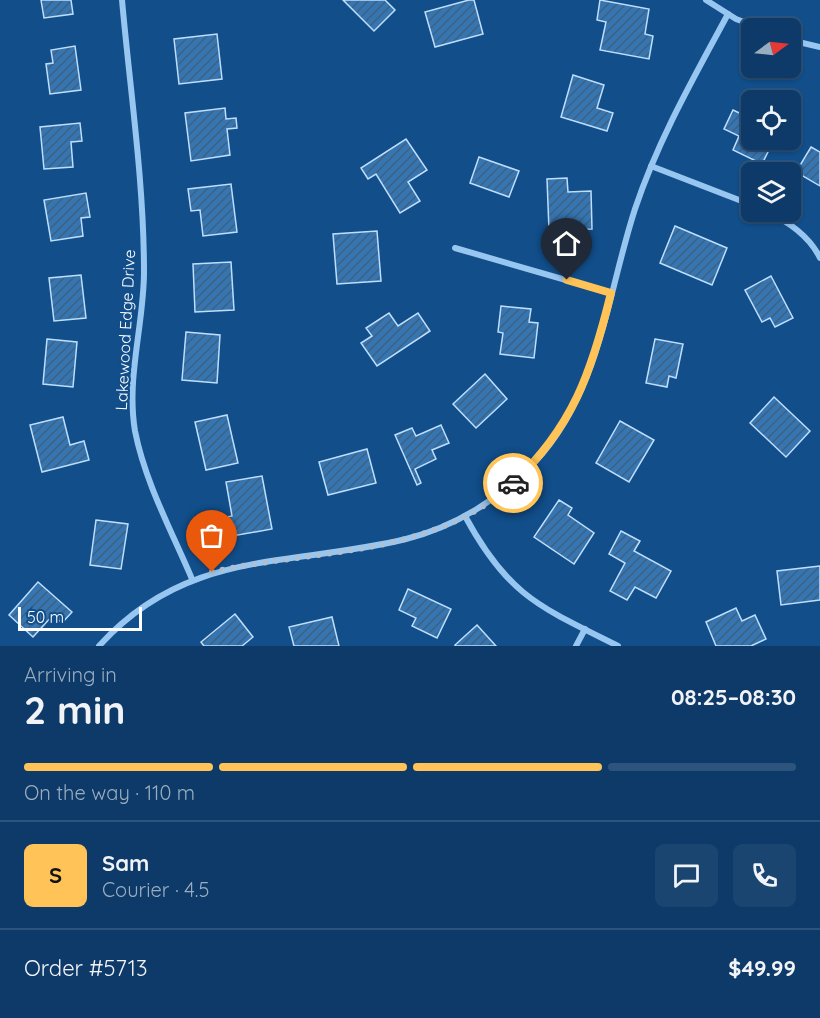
<!DOCTYPE html>
<html lang="en">
<head>
<meta charset="utf-8">
<style>
  body { margin:0; font-family:Quicksand,sans-serif; background:#1b4571; color:#f1f3f6; height:100vh; display:flex; flex-direction:column; font-size:22px; white-space:nowrap }
  * { box-sizing:border-box; margin:0 }
  p { font-size:20px; color:#9aadc0 }
  .icon { flex:none; width:33px; height:33px; fill:none; stroke:currentColor; stroke-width:2; stroke-linecap:round; stroke-linejoin:round }
  .map { position:relative; height:646px; overflow:hidden }
  .details { display:flex; flex-direction:column; background:#0d3a68; flex:1 }
  .details>* { flex:none }
  .needle { width:39px; rotate:75deg }
  .controls { position:absolute; left:741px; top:18px; display:grid; gap:12px }
  .controls a { display:grid; place-items:center; width:60px; height:60px; border-radius:9px; background:#0d3a68; box-shadow:0 2px 4px #0004,0 0 0 2px #2d547c; font-size:30px }
  .scale { position:absolute; left:18px; bottom:15px; width:124px; box-sizing:border-box; padding-left:6px; border:3px solid #fff; border-top:0; font-size:16px; line-height:21px; white-space:nowrap; color:#fff; -webkit-text-stroke:4px #114e8a; paint-order:stroke }
  .pin { position:absolute; display:grid; place-items:center; width:51px; height:51px; color:#fff; margin:-62px -26px; border-radius:50% 50% 50% 0; rotate:-45deg; box-shadow:0 0 6px #0007 }
  .pin .icon { rotate:45deg }
  .courier { position:absolute; display:grid; place-items:center; width:60px; height:60px; margin:-30px; border:4px solid #ffc357; border-radius:50%; background:#fff; color:#222; box-shadow:0 2px 8px #0007 }
  .summary em { font-style:normal; font-weight:700 }
  .summary div { display:flex; flex-direction:column-reverse }
  .summary { display:flex; align-items:center; justify-content:space-between; height:102px; padding:0 24px }
  h1 { font-size:39px; font-weight:700; line-height:45px }
  .bar { display:grid; grid-template-columns:repeat(4,1fr); gap:9px 6px; align-content:center; height:72px; padding:0 24px }
  .bar i { height:8px; border-radius:4px; background:#2d547c }
  .bar .current { background:#ffc357 }
  .bar p { grid-column:span 4 }
  .line { display:flex; align-items:center; gap:15px; padding:0 24px; border-top:2px solid #2d547c }
  .line div { flex:1 }
  .round { display:grid; place-items:center; flex:none; width:63px; height:63px; border-radius:9px; background:#1b4571 }
  .map>svg:first-child { display:block }
</style>
</head>
<body>
<div class="map">
<svg width="820" height="646" viewBox="0 0 820 646">
  <defs>
    <pattern id="building-hatch" width="6" height="6" patternUnits="userSpaceOnUse" patternTransform="scale(1.5)"><rect width="6" height="6" fill="#3475b2"/><path d="M-1 1l2-2M0 6l6-6M5 7l2-2" fill="none" stroke="#40607f"/></pattern>
  </defs>
  <rect width="100%" height="100%" fill="#114e8a"/>
  <g fill="url(#building-hatch)" stroke="#bedefd" stroke-width="1.5">
    <path d="M41 0H71L73 14 44 18Z"/>
    <path d="M343 0H385L395 10 374 31Z"/>
    <path d="M469 0H474L483 34 435 47 425 12Z"/>
    <path d="M600 0 649 9 645 34 653 36 649 59 600 50 606 22 597 20Z"/>
    <path d="M217 34 222 79 179 84 174 39Z"/>
    <path d="M75 46 81 90 50 94 46 64 53 63 51 50Z"/>
    <path d="M573 75 604 85 597 108 613 113 607 131 561 117Z"/>
    <path d="M225 108 226 119 236 118 237 128 227 129 230 155 191 161 185 113Z"/>
    <path d="M733 110 752 119V140H762L772 144 762 164 733 150 739 136 724 129Z"/>
    <path d="M80 123 82 141 71 142 73 167 44 169 40 127Z"/>
    <path d="M406 139 427 170 408 182 420 201 400 213 376 174 368 179 361 168Z"/>
    <path d="M811 147 820 152V186L796 172Z"/>
    <path d="M479 157 519 171 509 197 470 183Z"/>
    <path d="M567 178 568 192 591 191 592 229 549 230 547 179Z"/>
    <path d="M231 184 237 232 203 236 200 210 191 211 188 189Z"/>
    <path d="M86 193 90 217 81 218 83 236 51 241 44 200Z"/>
    <path d="M675 226 727 248 712 285 660 263Z"/>
    <path d="M377 231 381 281 337 284 333 234Z"/>
    <path d="M231 262 234 310 195 312 193 264Z"/>
    <path d="M81 275 86 318 54 321 49 278Z"/>
    <path d="M771 276 793 318 775 327 770 318 762 322 745 290Z"/>
    <path d="M501 306 531 309 529 322 538 323 534 358 500 354 503 333 498 332Z"/>
    <path d="M389 313 398 326 418 313 430 331 377 366 361 343 372 336 366 328Z"/>
    <path d="M186 332 220 335 217 383 182 380Z"/>
    <path d="M47 339 77 342 73 387 43 384Z"/>
    <path d="M655 339 683 344 676 378 669 376 667 387 646 383Z"/>
    <path d="M485 374 507 399 476 428 453 404Z"/>
    <path d="M774 397 810 431 786 457 750 423Z"/>
    <path d="M227 415 238 463 206 470 195 422Z"/>
    <path d="M63 417 70 445 84 441 89 460 42 472 30 425Z"/>
    <path d="M620 421 654 440 629 482 596 463Z"/>
    <path d="M441 425 449 443 432 450 436 459 415 469 421 483 417 485 395 435 412 428 416 436Z"/>
    <path d="M367 449 376 483 328 495 319 462Z"/>
    <path d="M262 476 272 529 221 538 217 519 232 516 226 482Z"/>
    <path d="M559 500 572 508 568 515 594 533 574 564 534 537Z"/>
    <path d="M96 520 128 524 121 569 90 565Z"/>
    <path d="M621 531 640 541 634 551 671 571 656 598 635 587 627 600 610 591 625 563 609 554Z"/>
    <path d="M820 566V600L781 605 777 571Z"/>
    <path d="M38 582 72 612 62 623 53 615 33 637 9 615Z"/>
    <path d="M408 589 451 609 437 638 412 626 416 618 399 610Z"/>
    <path d="M736 608 742 621 755 615 766 639 751 646H716L706 622Z"/>
    <path d="M235 614 253 637 242 646H204L201 642Z"/>
    <path d="M332 617 339 646H294L289 627Z"/>
    <path d="M477 625 496 646H455V645Z"/>
  </g>
  <g fill="none" stroke-linecap="round" stroke-linejoin="round">
    <g stroke="#97c6f1" stroke-width="6">
      <path d="M122 0C130 90 144 181 144 272 144 324 126 378 135 431 145 482 172 532 192 579"/>
      <path d="M706 0 736 19 760 28"/>
      <path d="M790 40 820 47"/>
      <path d="M651 166 752 205"/>
      <path d="M767 212C788 221 810 237 820 258"/>
      <path d="M455 248 611 293"/>
      <path d="M465 516C508 596 540 607 618 646"/>
      <path d="M99 646C187 548 291 567 406 539 455 527 501 498 535 462 600 392 607 295 635 209 658 140 694 77 728 14"/>
      <path d="M576 646 585 629"/>
    </g>
  </g>
  <g fill="none" stroke-linecap="round" stroke-linejoin="round">
    <path stroke="#acc1d6" stroke-width="6" stroke-dasharray="0 10.8" d="M212 572C312 549 432 558 513 483"/>
    <path stroke="#ffc357" stroke-width="8" d="M513 483C573 427 592 371 611 293L567 280"/>
  </g>
  <g text-anchor="middle" stroke-width="4.5" stroke-linejoin="round" paint-order="stroke">
    <g font-size="16" fill="#fff" stroke="#114e8a">
      <text transform="translate(125 330) rotate(-87)" y="6">Lakewood Edge Drive</text>
    </g>
  </g>
</svg>
<div class="controls">
<a><svg class="needle" viewBox="-14 -14 28 28"><path d="M0-13l5 13h-10z" fill="#e53935"/><path d="M0 13l5-13h-10z" fill="#9aadc0"/></svg></a>
<a><svg class="icon" aria-label="locate" viewBox="0 0 24 24"><circle cx="12" cy="12" r="6"/><path d="M12 2v4M12 18v4M2 12h4M18 12h4"/></svg></a>
<a><svg class="icon" aria-label="layers" viewBox="0 0 24 24"><path d="M12 4l9 5-9 5-9-5zM3 14l9 5 9-5"/></svg></a>
</div>
<div class="scale">50 m</div>
<div class="pin" style="left:212px;top:572px;background:#ea580c"><svg class="icon" aria-label="bag" viewBox="0 0 24 24"><path d="M5 8h14l-1 12H6zM9 8a3 3 0 0 1 6 0"/></svg></div>
<div class="pin" style="left:567px;top:280px;background:#1f2937"><svg class="icon" aria-label="home" viewBox="0 0 24 24"><path d="M3 11l9-7 9 7M6 9v11h12V9"/></svg></div>
<div class="courier" style="left:513px;top:483px"><svg class="icon" aria-label="car" viewBox="0 0 24 24"><path d="M5 17H2v-5l4-1 3-4h7l3 4 3 1v5h-3M9 17h6M6 11h13"/><circle cx="7" cy="17" r="2"/><circle cx="17" cy="17" r="2"/></svg></div>
</div>
<section class="details">
<div class="summary"><div><h1>2 min</h1><p>Arriving in</p></div><em>08:25–08:30</em></div>
<div class="bar"><i class="current"></i><i class="current"></i><i class="current"></i><i></i><p>On the way · 110 m</p></div>
<div class="line" style="height:108px"><b class="round" style="background:#ffc357;color:#111">S</b><div><b>Sam</b><p>Courier · 4.5</p></div><a class="round"><svg class="icon" aria-label="chat" viewBox="0 0 24 24"><path d="M4 5h16v11H9l-5 4z"/></svg></a><a class="round"><svg class="icon" aria-label="phone" viewBox="0 0 24 24"><path d="M5 4h4l2 5-3 2q2 4 5 5l2-3 5 2v4C11 20 4 13 5 4z"/></svg></a></div>
<div class="line" style="height:78px"><div>Order #5713</div><b>$49.99</b></div>
</section>
</body>
</html>
